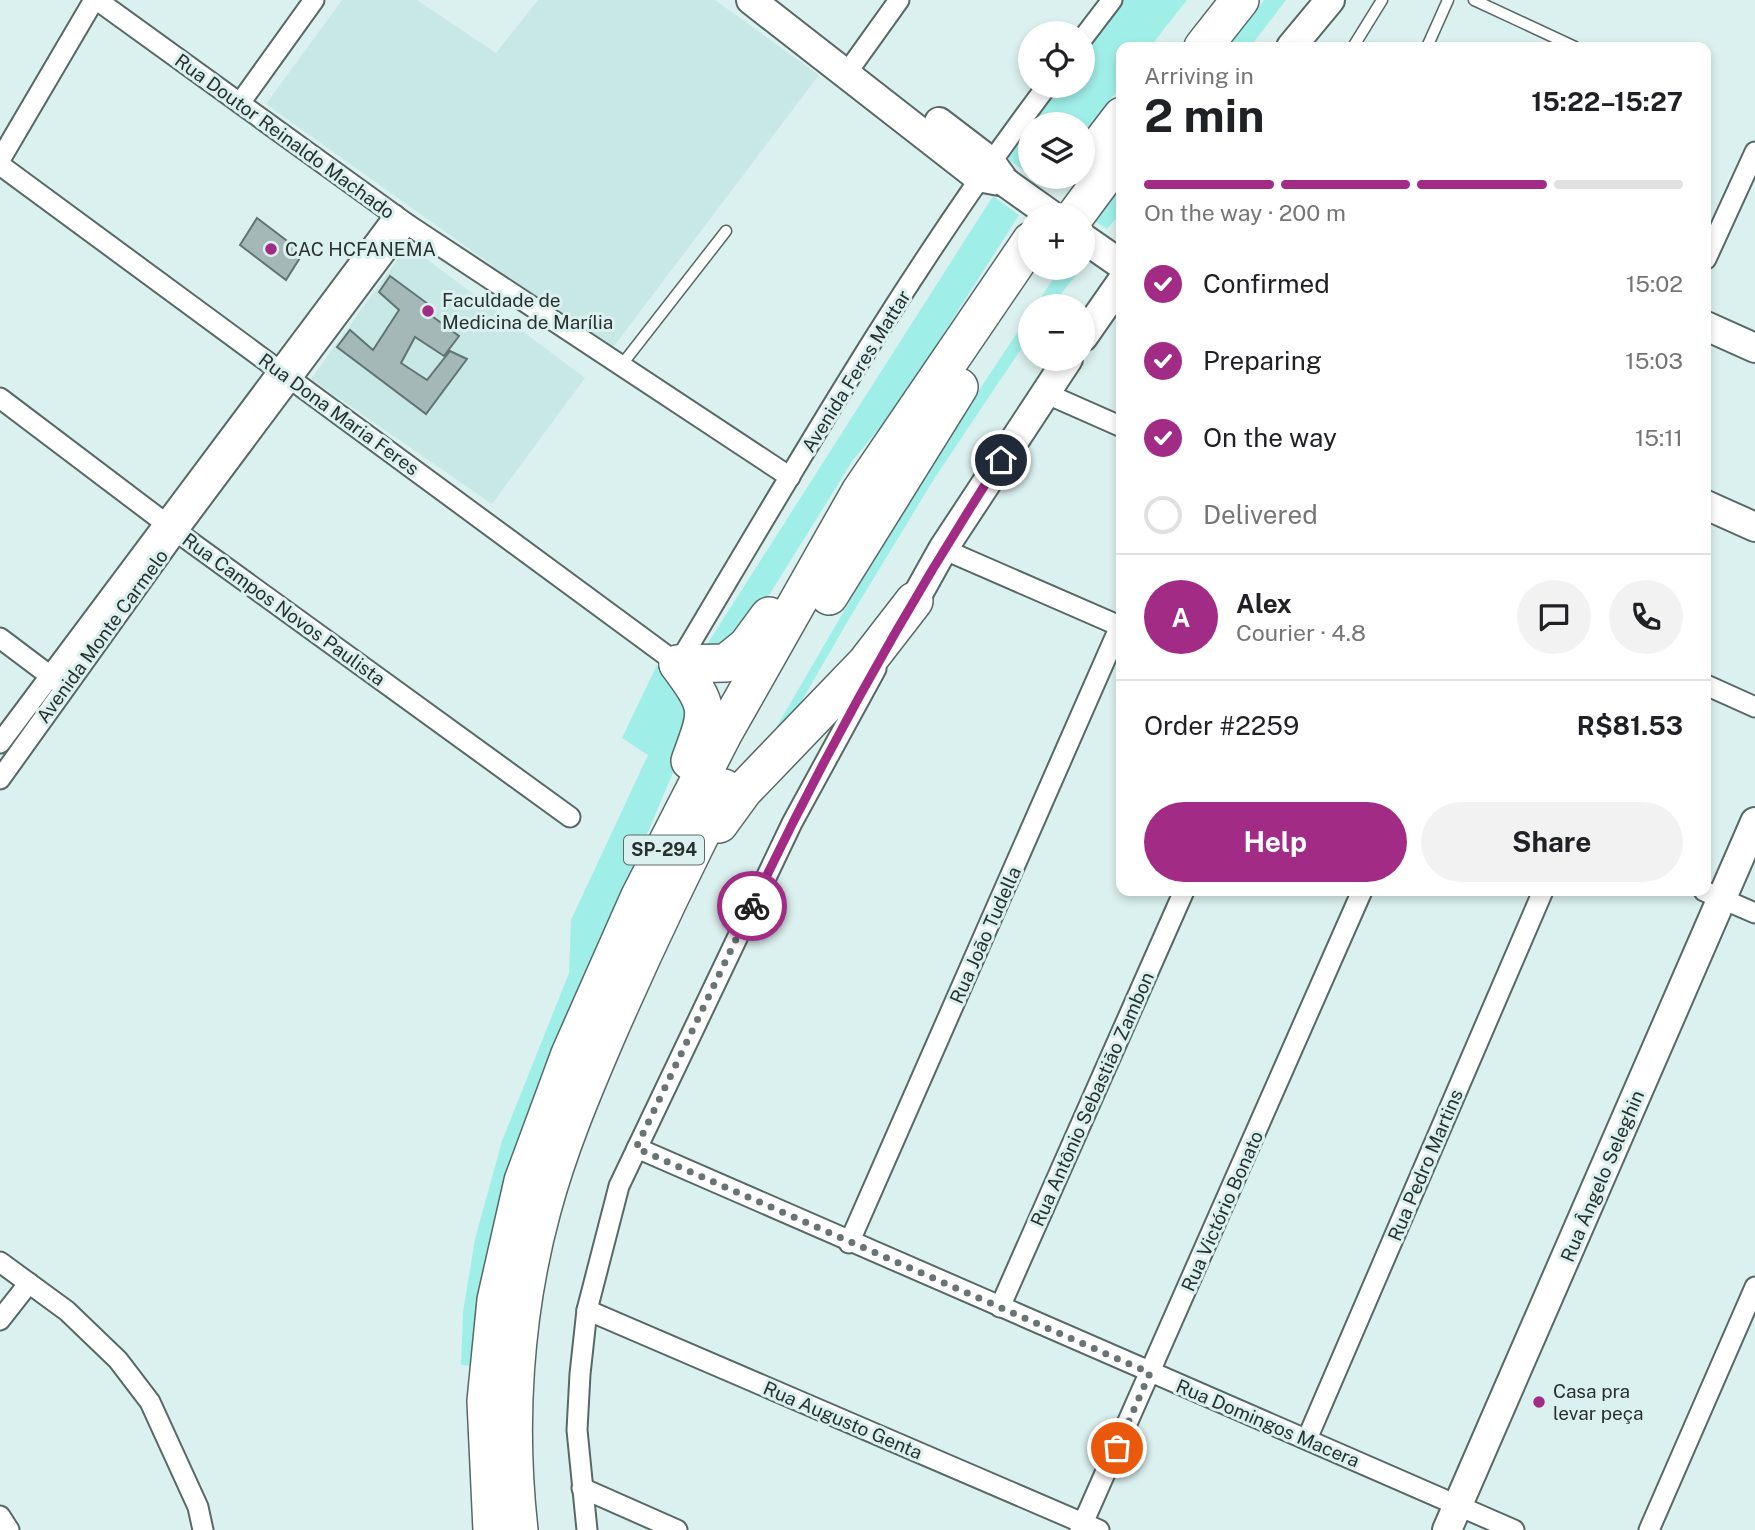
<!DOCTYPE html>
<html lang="en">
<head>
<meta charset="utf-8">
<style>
  body { margin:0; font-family:"Public Sans",sans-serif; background:#f2f2f2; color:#202124; height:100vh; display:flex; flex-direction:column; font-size:26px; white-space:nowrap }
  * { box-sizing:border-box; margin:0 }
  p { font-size:23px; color:#757577 }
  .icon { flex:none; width:38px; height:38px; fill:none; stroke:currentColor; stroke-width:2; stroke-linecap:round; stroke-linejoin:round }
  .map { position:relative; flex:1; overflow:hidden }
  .drawer { position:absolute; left:1116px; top:42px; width:595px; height:854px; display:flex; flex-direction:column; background:#fff; border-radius:14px; box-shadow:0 4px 10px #0003 }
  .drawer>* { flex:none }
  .controls { position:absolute; left:1018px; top:21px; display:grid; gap:14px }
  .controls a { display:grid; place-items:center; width:77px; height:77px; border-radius:50%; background:#fff; box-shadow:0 4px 10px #0003; font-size:35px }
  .pin { position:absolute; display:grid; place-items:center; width:60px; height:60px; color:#fff; margin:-30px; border:4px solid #fff; border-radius:50%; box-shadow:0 2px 7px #0007 }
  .courier { position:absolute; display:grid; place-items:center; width:70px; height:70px; margin:-35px; border:5px solid #a12b85; border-radius:50%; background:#fff; color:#222; box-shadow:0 2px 9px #0007 }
  .head em { font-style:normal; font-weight:700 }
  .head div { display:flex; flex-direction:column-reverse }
  .head { display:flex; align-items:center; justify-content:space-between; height:119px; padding:0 28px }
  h1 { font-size:46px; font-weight:700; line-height:52px }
  .bar { display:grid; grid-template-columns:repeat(4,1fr); gap:10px 7px; align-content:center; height:84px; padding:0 28px }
  .bar i { height:9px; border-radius:5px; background:#e0e0e0 }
  .bar .on { background:#a12b85 }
  .bar p { grid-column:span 4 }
  .line { display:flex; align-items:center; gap:18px; padding:0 28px; border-top:2px solid #e0e0e0 }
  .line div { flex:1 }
  .round { display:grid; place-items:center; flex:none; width:74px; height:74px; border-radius:37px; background:#f2f2f2 }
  ol { padding:0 28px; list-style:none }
  li { display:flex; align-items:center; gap:21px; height:77px }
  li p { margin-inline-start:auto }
  li .icon { padding:7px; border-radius:50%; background:#a12b85; color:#fff; stroke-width:4 }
  li:last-child { color:#757577 }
  li i { width:38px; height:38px; border:4px solid #e0e0e0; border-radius:50% }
  .primary-button { display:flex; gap:14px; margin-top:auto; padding:14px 28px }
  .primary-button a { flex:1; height:80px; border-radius:42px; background:#a12b85; color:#fff; font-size:28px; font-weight:700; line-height:80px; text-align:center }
  .primary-button a+a { background:#f2f2f2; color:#202124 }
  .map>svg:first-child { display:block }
</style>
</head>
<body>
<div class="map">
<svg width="1755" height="1530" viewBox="0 0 1755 1530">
  <rect width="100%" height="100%" fill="#dbf1ef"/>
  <g fill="#c8e8e5">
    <path d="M342 0H417L496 53 538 0H715L819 75 611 350 266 104Z"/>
    <path d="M408 245 585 378 492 504 311 379Z"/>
  </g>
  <g fill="#9fefe8">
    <path d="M1118 0H1187L1150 47H1122V84L1083 136V124H1031V175L1010 161 1007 154 1053 86H1083V46Z"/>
    <path d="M1264 0H1286L1250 47H1227Z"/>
    <path d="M1122 183V211L1107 229 1093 220Z"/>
    <path d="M993 196 1019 215 896 408 853 460 740 642 699 657Z"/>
    <path d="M1061 268H1082L1051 306H1035Z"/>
    <path d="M1031 312V334L934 479 849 619 801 702 789 728 756 762 928 467Z"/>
    <path d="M657 665 688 692 690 733 525 1120C498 1201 477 1280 472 1366L461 1365 463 1312 475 1239 502 1141 569 973 571 920 648 755 622 738Z"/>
  </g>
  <g fill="#a4b9b7" stroke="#607472" stroke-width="2">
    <path d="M257 218 303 253 286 280 240 245Z"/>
    <path d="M390 276 428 304 425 311 459 336 444 356 415 337 401 363 427 380 450 351 467 359 426 414 337 347 350 330 373 350 399 310 379 292Z"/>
  </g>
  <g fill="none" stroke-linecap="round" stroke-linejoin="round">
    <defs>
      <g id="lane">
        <path d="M1474 0 1575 47"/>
        <path d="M1353 47 1382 0"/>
        <path d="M1427 47 1448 0"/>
        <path d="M620 367 726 231"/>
      </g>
      <g id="street">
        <path d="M97 0 407 224 790 477"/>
        <path d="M1083 38 1112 0"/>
        <path d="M846 74 899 0"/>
        <path d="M240 103 314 0"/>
        <path d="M0 160 94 0"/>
        <path d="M0 165 678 664C795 468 909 268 1047 86"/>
        <path d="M1706 259 1755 152"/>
        <path d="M1045 393 1122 427"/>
        <path d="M0 398 177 532 570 817"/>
        <path d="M943 549 1122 627"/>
        <path d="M0 638 61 684"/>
        <path d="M1706 685 1755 707"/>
        <path d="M0 743 395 215"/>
        <path d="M0 779 177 532 407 224"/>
        <path d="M1704 891 1755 913"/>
        <path d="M637 1148 1514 1530"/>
        <path d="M849 1243 1120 626"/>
        <path d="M0 1262 67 1311 118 1360 150 1402 198 1507 203 1530"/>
        <path d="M1000 1307 1184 891"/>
        <path d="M587 1310 1099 1530"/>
        <path d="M0 1320 29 1283"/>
        <path d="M1307 1439 1543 891"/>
        <path d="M582 1488 677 1530"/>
        <path d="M0 1516 9 1530"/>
        <path d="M587 1530 577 1430 580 1374 587 1310 619 1186 792 823 876 669"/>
        <path d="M1080 1530 1362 891"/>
        <path d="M1649 1530 1755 1287"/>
      </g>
      <g id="secondary">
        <path d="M751 0 978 177 1005 182"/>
        <path d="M1291 47 1330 0"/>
        <path d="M939 122 990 161 1005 182"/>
        <path d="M1083 238 1122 265"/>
        <path d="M1706 326 1755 348"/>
        <path d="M1083 337 1122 281"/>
        <path d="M1706 505 1755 527"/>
        <path d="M914 601 943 549 1068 359"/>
        <path d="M1447 1530 1755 822"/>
      </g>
      <g id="highway">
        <path d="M1203 47 1240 0"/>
        <path d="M1083 167 1122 116"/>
        <path d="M1076 215 1122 153"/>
        <path d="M829 596 959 387"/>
        <path d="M678 664 726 663 747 646 769 616"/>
        <path d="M678 664C711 709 709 709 690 761"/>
        <path d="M719 824 743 791 866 663 914 601"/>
        <path d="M492 1530 486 1401 496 1300 523 1181 570 1054 639 898 723 734 860 492 1031 241"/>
        <path d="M519 1530C507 1424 514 1313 542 1210 558 1150 582 1093 606 1037 643 952 682 870 724 788"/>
      </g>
    </defs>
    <use href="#lane" stroke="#566967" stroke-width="13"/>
    <use href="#street" stroke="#566967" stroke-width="23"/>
    <use href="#secondary" stroke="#566967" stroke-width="32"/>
    <use href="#highway" stroke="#566967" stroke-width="40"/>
    <use href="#lane" stroke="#fff" stroke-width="10"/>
    <use href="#street" stroke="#fff" stroke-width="19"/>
    <use href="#secondary" stroke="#fff" stroke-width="28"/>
    <use href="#highway" stroke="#fff" stroke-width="37"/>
    <defs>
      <path id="secondary-bridge" d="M1005 182 1051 215"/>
    </defs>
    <use href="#secondary-bridge" stroke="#566967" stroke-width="32" stroke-linecap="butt"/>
    <use href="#secondary-bridge" stroke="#fff" stroke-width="28"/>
  </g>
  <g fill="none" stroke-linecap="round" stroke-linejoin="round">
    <path stroke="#677473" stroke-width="7" stroke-dasharray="0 12.6" d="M752 906 636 1148 1150 1373 1117 1448"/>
    <path stroke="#a12b85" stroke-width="9" d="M752 906C825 753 908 603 1001 460"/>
  </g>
  <g fill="#a12b85" stroke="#dbf1ef" stroke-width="2.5">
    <circle cx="271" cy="249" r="7"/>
    <circle cx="428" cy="311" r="7"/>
    <circle cx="1539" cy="1402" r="7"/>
  </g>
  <g text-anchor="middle" stroke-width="6" stroke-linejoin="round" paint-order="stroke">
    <rect fill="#dbf1ef" stroke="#5e6b69" stroke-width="2" x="624" y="835.5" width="80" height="29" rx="5"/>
    <g font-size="18" font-weight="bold" fill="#293130">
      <text x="664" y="856">SP-294</text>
    </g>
    <g font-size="19" fill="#293130" stroke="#dbf1ef">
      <text transform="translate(285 136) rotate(36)" y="7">Rua Doutor Reinaldo Machado</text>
      <text transform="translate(856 371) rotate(-58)" y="7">Avenida Feres Mattar</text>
      <text transform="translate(339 414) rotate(36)" y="7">Rua Dona Maria Feres</text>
      <text transform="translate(284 609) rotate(36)" y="7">Rua Campos Novos Paulista</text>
      <text transform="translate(102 636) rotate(-54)" y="7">Avenida Monte Carmelo</text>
      <text transform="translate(985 935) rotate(-66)" y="7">Rua João Tudella</text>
      <text transform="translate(1092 1099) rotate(-66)" y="7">Rua Antônio Sebastião Zambon</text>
      <text transform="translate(1425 1165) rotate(-67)" y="7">Rua Pedro Martins</text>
      <text transform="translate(1602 1176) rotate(-67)" y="7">Rua Ângelo Seleghin</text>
      <text transform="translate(1222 1211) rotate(-66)" y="7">Rua Victório Bonato</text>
      <text transform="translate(843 1420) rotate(23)" y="7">Rua Augusto Genta</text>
      <text transform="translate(1268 1423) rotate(23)" y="7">Rua Domingos Macera</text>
    </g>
    <g font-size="19" fill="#293130" stroke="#dbf1ef" text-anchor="start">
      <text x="285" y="256">CAC HCFANEMA</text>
      <text x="442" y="307">Faculdade de<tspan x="442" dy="22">Medicina de Marília</tspan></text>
      <text x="1553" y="1398">Casa pra<tspan x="1553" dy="22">levar peça</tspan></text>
    </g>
  </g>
</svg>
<div class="controls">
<a><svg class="icon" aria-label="locate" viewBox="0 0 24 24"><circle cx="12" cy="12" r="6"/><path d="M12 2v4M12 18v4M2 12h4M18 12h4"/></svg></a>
<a><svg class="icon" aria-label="layers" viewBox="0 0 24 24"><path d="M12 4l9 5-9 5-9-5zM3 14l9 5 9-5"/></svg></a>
<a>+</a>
<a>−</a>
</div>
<div class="pin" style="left:1117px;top:1448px;background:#ea580c"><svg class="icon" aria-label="bag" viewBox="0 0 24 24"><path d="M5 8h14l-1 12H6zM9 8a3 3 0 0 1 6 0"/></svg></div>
<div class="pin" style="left:1001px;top:460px;background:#1f2937"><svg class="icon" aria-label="home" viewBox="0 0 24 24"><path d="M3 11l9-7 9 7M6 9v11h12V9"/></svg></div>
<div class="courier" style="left:752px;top:906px"><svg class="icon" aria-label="bike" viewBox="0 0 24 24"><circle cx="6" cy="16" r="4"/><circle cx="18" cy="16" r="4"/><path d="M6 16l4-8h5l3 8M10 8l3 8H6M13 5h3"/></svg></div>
<section class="drawer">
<div class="head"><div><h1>2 min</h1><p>Arriving in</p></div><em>15:22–15:27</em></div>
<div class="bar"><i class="on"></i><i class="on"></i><i class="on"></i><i></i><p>On the way · 200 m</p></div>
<ol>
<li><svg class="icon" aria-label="check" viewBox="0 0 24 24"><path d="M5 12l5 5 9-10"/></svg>Confirmed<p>15:02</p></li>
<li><svg class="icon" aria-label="check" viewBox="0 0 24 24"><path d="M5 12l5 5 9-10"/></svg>Preparing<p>15:03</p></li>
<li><svg class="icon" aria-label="check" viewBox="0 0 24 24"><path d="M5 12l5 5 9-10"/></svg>On the way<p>15:11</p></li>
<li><i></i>Delivered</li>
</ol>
<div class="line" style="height:126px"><b class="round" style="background:#a12b85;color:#fff">A</b><div><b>Alex</b><p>Courier · 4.8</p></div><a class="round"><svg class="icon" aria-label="chat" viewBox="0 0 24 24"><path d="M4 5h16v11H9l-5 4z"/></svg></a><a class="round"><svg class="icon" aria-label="phone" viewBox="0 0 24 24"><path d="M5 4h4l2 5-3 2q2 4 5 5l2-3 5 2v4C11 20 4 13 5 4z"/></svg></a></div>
<div class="line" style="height:91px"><div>Order #2259</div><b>R$81.53</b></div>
<div class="primary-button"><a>Help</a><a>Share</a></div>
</section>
</div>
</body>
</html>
